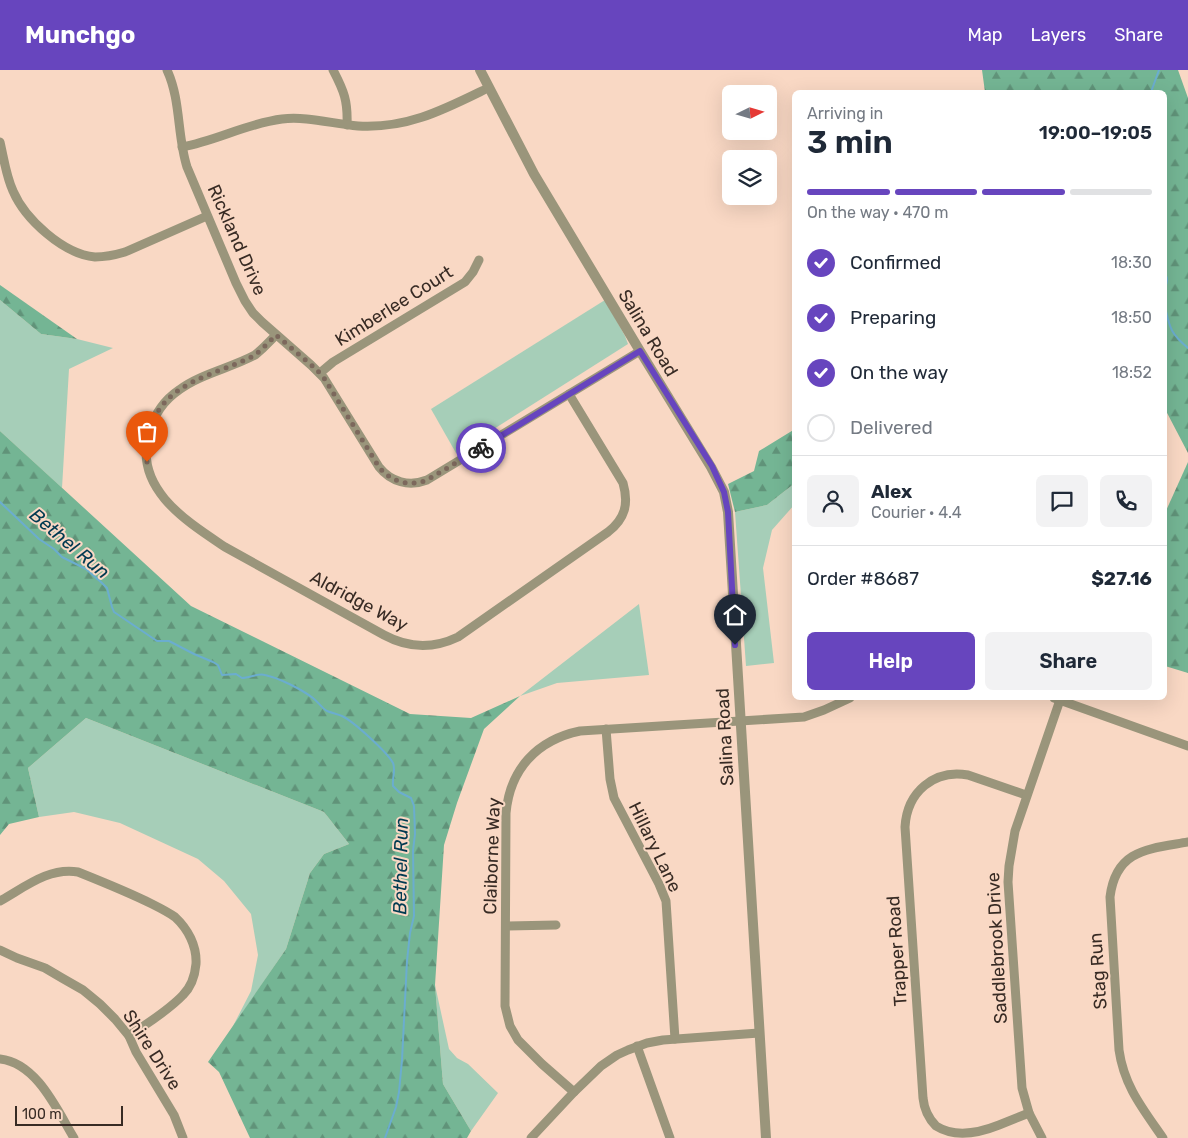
<!DOCTYPE html>
<html lang="en">
<head>
<meta charset="utf-8">
<style>
  body { margin:0; font-family:Rubik,sans-serif; background:#f2f2f3; color:#1f2937; height:100vh; display:flex; flex-direction:column; font-size:19px; white-space:nowrap }
  * { box-sizing:border-box; margin:0 }
  p { font-size:16px; color:#747a83 }
  .icon { flex:none; width:28px; height:28px; fill:none; stroke:currentColor; stroke-width:2; stroke-linecap:round; stroke-linejoin:round }
  .map { position:relative; flex:1; overflow:hidden }
  .sheet { position:absolute; left:792px; top:20px; width:375px; height:610px; display:flex; flex-direction:column; background:#fff; border-radius:8px; box-shadow:0 5px 20px #0002 }
  .sheet>* { flex:none }
  .needle { width:32px; rotate:85deg }
  .buttons { position:absolute; left:722px; top:15px; display:grid; gap:10px }
  .buttons a { display:grid; place-items:center; width:55px; height:55px; border-radius:8px; background:#fff; box-shadow:0 5px 20px #0002; font-size:25px }
  .scale { position:absolute; left:15px; bottom:12px; width:108px; box-sizing:border-box; padding-left:5px; border:2px solid #382b24; border-top:0; font-size:14px; line-height:18px; white-space:nowrap; color:#382b24; -webkit-text-stroke:4px #f9d8c4; paint-order:stroke }
  .pin { position:absolute; display:grid; place-items:center; width:42px; height:42px; color:#fff; margin:-51px -21px; border-radius:50% 50% 50% 0; rotate:-45deg; box-shadow:0 0 5px #0007 }
  .pin .icon { rotate:45deg }
  .courier { position:absolute; display:grid; place-items:center; width:50px; height:50px; margin:-25px; border:4px solid #6745be; border-radius:50%; background:#fff; color:#222; box-shadow:0 1px 6px #0007 }
  .head em { font-style:normal; font-weight:600 }
  .head div { display:flex; flex-direction:column-reverse }
  .head { display:flex; align-items:center; justify-content:space-between; height:85px; padding:0 15px }
  h1 { font-size:32px; font-weight:600; line-height:38px }
  .bar { display:grid; grid-template-columns:repeat(4,1fr); gap:8px 5px; align-content:center; height:60px; padding:0 15px }
  .bar i { height:6px; border-radius:4px; background:#e0e1e3 }
  .bar .on { background:#6745be }
  .bar p { grid-column:span 4 }
  .line { display:flex; align-items:center; gap:12px; padding:0 15px; border-top:1px solid #e0e1e3 }
  .line div { flex:1 }
  .round { display:grid; place-items:center; flex:none; width:52px; height:52px; border-radius:8px; background:#f2f2f3 }
  ol { padding:0 15px; list-style:none }
  li { display:flex; align-items:center; gap:15px; height:55px }
  li p { margin-inline-start:auto }
  li .icon { padding:5px; border-radius:50%; background:#6745be; color:#fff; stroke-width:4 }
  li:last-child { color:#747a83 }
  li i { width:28px; height:28px; border:2px solid #e0e1e3; border-radius:50% }
  .action { display:flex; gap:10px; margin-top:auto; padding:10px 15px }
  .action a { flex:1; height:58px; border-radius:8px; background:#6745be; color:#fff; font-size:20px; font-weight:600; line-height:58px; text-align:center }
  .action a+a { background:#f2f2f3; color:#1f2937 }
  header { display:flex; align-items:center; gap:30px; box-sizing:border-box; height:70px; padding:0 25px; background:#6745be; color:#fff }
  header strong { font-size:24px }
  nav { display:flex; gap:28px; margin-inline-start:auto; font-size:18px }
  .map>svg:first-child { display:block }
</style>
</head>
<body>
<header>
<strong>Munchgo</strong>
<nav><a>Map</a><a>Layers</a><a>Share</a></nav>
</header>
<div class="map">
<svg width="1188" height="1068" viewBox="0 0 1188 1068">
  <defs>
    <pattern id="forest-firs" width="22" height="20" patternUnits="userSpaceOnUse" patternTransform="scale(1.25)"><rect width="22" height="20" fill="#74b594"/><path d="M5 1l3.5 6h-7zM16 11l3.5 6h-7z" fill="#609379"/></pattern>
  </defs>
  <rect width="100%" height="100%" fill="#f9d8c4"/>
  <g fill="#a6ceb8">
    <path d="M0 230 41 264 77 269 113 278 69 299 62 418 0 361Z"/>
    <path d="M605 230 625 266 628 274 456 383 431 339Z"/>
    <path d="M795 413V434L772 460 763 498 774 593 746 596 735 442 767 435Z"/>
    <path d="M639 534 649 605 557 613 520 626Z"/>
    <path d="M86 648 324 742 349 774 324 784 310 803 286 879 232 958 251 921 258 885 251 844 224 811 198 789 120 753 74 742 39 747 28 698Z"/>
    <path d="M435 915 449 979 457 988 468 994 498 1023 471 1061 443 1014Z"/>
  </g>
  <g fill="url(#forest-firs)">
    <path d="M982 0H1178L1188 28V383L1165 339V22H985Z"/>
    <path d="M0 215 77 269 41 264 0 230Z"/>
    <path d="M795 359V413L767 435 735 442 728 414 754 401 759 381Z"/>
    <path d="M0 361 191 536 410 644 471 648 520 626 484 659 457 733 444 775 435 915 443 1014 471 1061 467 1068H250L219 1002 208 992 286 879 310 803 324 784 349 774 324 742 86 648 28 698 39 747 9 754 0 765Z"/>
    <path d="M1188 392V603L1165 596V443Z"/>
  </g>
  <g fill="none" stroke-linecap="round" stroke-linejoin="round">
    <g stroke="#6badcf" stroke-width="2">
      <path d="M1151 22 1159 0"/>
      <path d="M1165 204C1168 208 1167 213 1165 217"/>
      <path d="M1165 237C1170 258 1170 263 1188 278"/>
      <path d="M0 432 39 469 54 479 62 487 86 499 102 513 107 518 112 537 114 542 117 544 157 571H169L194 584 213 592 218 595 222 605 236 604 242 608C250 608 257 603 265 605 279 608 301 619 313 628 318 632 322 638 327 641 332 643 337 644 342 646 353 651 387 682 393 693 396 700 392 708 393 716L399 722 411 728 414 736 415 764 413 781 414 846 410 863 407 891 402 990 399 1022 396 1037 385 1068"/>
    </g>
    <g stroke="#9a957b" stroke-width="9">
      <path d="M167 0C181 30 177 66 187 97L236 213 245 231 253 243 262 252 311 295 324 308 379 397C391 412 409 417 427 410L640 281"/>
      <path d="M333 0C344 21 348 31 347 55"/>
      <path d="M0 72C4 89 6 106 13 121 25 149 63 184 95 187 105 187 115 185 125 182L207 146"/>
      <path d="M182 77C216 71 248 53 282 49 307 46 333 54 358 56 408 59 445 39 488 18"/>
      <path d="M276 265 263 278 255 285C231 298 200 304 179 320 164 330 154 345 149 363 133 418 186 451 225 477L384 565C408 578 433 579 458 567L608 462C625 449 629 434 623 413L569 324"/>
      <path d="M320 303 333 292 465 212 473 202 479 190"/>
      <path d="M1054 628 1188 676"/>
      <path d="M606 659 610 709 614 728 659 814 666 831 675 969"/>
      <path d="M1026 725 968 705C934 699 907 722 905 757L923 1028C924 1038 928 1048 936 1056 955 1068 979 1063 999 1055 1009 1051 1019 1047 1029 1043"/>
      <path d="M0 831C25 817 49 797 78 802 103 812 128 822 152 834 160 838 168 842 175 847 188 859 197 876 196 894 195 905 191 917 183 925 168 941 146 954 129 966"/>
      <path d="M506 856 556 855"/>
      <path d="M0 880 17 888 45 898 62 908 83 920 100 934 115 949 129 966 136 982 174 1045 183 1068"/>
      <path d="M637 976 670 1068"/>
      <path d="M0 989C37 993 57 1040 74 1068"/>
      <path d="M574 1022 542 994 518 970 510 956 505 936 506 743C510 699 537 670 580 661L804 647 824 640 850 628"/>
      <path d="M531 1068 574 1022 601 996 617 985 628 980 647 973 663 970 759 963"/>
      <path d="M1042 1068 1029 1043 1022 1018 1008 812 1009 796 1015 761 1060 630"/>
      <path d="M1163 1068C1143 1039 1124 1016 1119 980L1110 827C1116 779 1149 779 1188 772"/>
    </g>
    <path stroke="#9a957b" stroke-width="10" d="M480 0 534 104 640 281 711 397 724 422 728 442 766 1068"/>
  </g>
  <g fill="none" stroke-linecap="round" stroke-linejoin="round">
    <path stroke="#7c685c" stroke-width="5" stroke-dasharray="0 9" d="M147 392C145 379 147 367 152 354 168 310 218 305 255 285L263 278 276 265 316 299 324 308 379 397C391 412 409 417 427 410L481 378"/>
    <path stroke="#6745be" stroke-width="6" d="M481 378 640 281 712 396 724 422 728 442 735 575"/>
  </g>
  <g text-anchor="middle" stroke-width="4" stroke-linejoin="round" paint-order="stroke">
    <g font-size="18" fill="#382b24" stroke="#f9d8c4">
      <text transform="translate(237 170) rotate(66)" y="6">Rickland Drive</text>
      <text transform="translate(394 236) rotate(-32)" y="6">Kimberlee Court</text>
      <text transform="translate(648 263) rotate(59)" y="6">Salina Road</text>
      <text transform="translate(359 531) rotate(28)" y="6">Aldridge Way</text>
      <text transform="translate(725 667) rotate(-93)" y="6">Salina Road</text>
      <text transform="translate(655 777) rotate(64)" y="6">Hillary Lane</text>
      <text transform="translate(492 786) rotate(-88)" y="6">Claiborne Way</text>
      <text transform="translate(997 878) rotate(-93)" y="6">Saddlebrook Drive</text>
      <text transform="translate(897 881) rotate(-94)" y="6">Trapper Road</text>
      <text transform="translate(1098 901) rotate(-94)" y="6">Stag Run</text>
      <text transform="translate(152 980) rotate(57)" y="6">Shire Drive</text>
    </g>
    <g font-size="19" font-style="italic" fill="#003a51" stroke="#f9d8c4">
      <text transform="translate(70 473) rotate(40)" y="7">Bethel Run</text>
      <text transform="translate(400 796) rotate(-89)" y="7">Bethel Run</text>
    </g>
  </g>
</svg>
<div class="buttons">
<a><svg class="needle" viewBox="-14 -14 28 28"><path d="M0-13l5 13h-10z" fill="#e53935"/><path d="M0 13l5-13h-10z" fill="#747a83"/></svg></a>
<a><svg class="icon" aria-label="layers" viewBox="0 0 24 24"><path d="M12 4l9 5-9 5-9-5zM3 14l9 5 9-5"/></svg></a>
</div>
<div class="scale">100 m</div>
<div class="pin" style="left:147px;top:392px;background:#ea580c"><svg class="icon" aria-label="bag" viewBox="0 0 24 24"><path d="M5 8h14l-1 12H6zM9 8a3 3 0 0 1 6 0"/></svg></div>
<div class="pin" style="left:735px;top:575px;background:#1f2937"><svg class="icon" aria-label="home" viewBox="0 0 24 24"><path d="M3 11l9-7 9 7M6 9v11h12V9"/></svg></div>
<div class="courier" style="left:481px;top:378px"><svg class="icon" aria-label="bike" viewBox="0 0 24 24"><circle cx="6" cy="16" r="4"/><circle cx="18" cy="16" r="4"/><path d="M6 16l4-8h5l3 8M10 8l3 8H6M13 5h3"/></svg></div>
<section class="sheet">
<div class="head"><div><h1>3 min</h1><p>Arriving in</p></div><em>19:00–19:05</em></div>
<div class="bar"><i class="on"></i><i class="on"></i><i class="on"></i><i></i><p>On the way · 470 m</p></div>
<ol>
<li><svg class="icon" aria-label="check" viewBox="0 0 24 24"><path d="M5 12l5 5 9-10"/></svg>Confirmed<p>18:30</p></li>
<li><svg class="icon" aria-label="check" viewBox="0 0 24 24"><path d="M5 12l5 5 9-10"/></svg>Preparing<p>18:50</p></li>
<li><svg class="icon" aria-label="check" viewBox="0 0 24 24"><path d="M5 12l5 5 9-10"/></svg>On the way<p>18:52</p></li>
<li><i></i>Delivered</li>
</ol>
<div class="line" style="height:90px"><a class="round"><svg class="icon" aria-label="person" viewBox="0 0 24 24"><circle cx="12" cy="8" r="4"/><path d="M4 21q1-7 8-7t8 7"/></svg></a><div><b>Alex</b><p>Courier · 4.4</p></div><a class="round"><svg class="icon" aria-label="chat" viewBox="0 0 24 24"><path d="M4 5h16v11H9l-5 4z"/></svg></a><a class="round"><svg class="icon" aria-label="phone" viewBox="0 0 24 24"><path d="M5 4h4l2 5-3 2q2 4 5 5l2-3 5 2v4C11 20 4 13 5 4z"/></svg></a></div>
<div class="line" style="height:65px"><div>Order #8687</div><b>$27.16</b></div>
<div class="action"><a>Help</a><a>Share</a></div>
</section>
</div>
</body>
</html>
